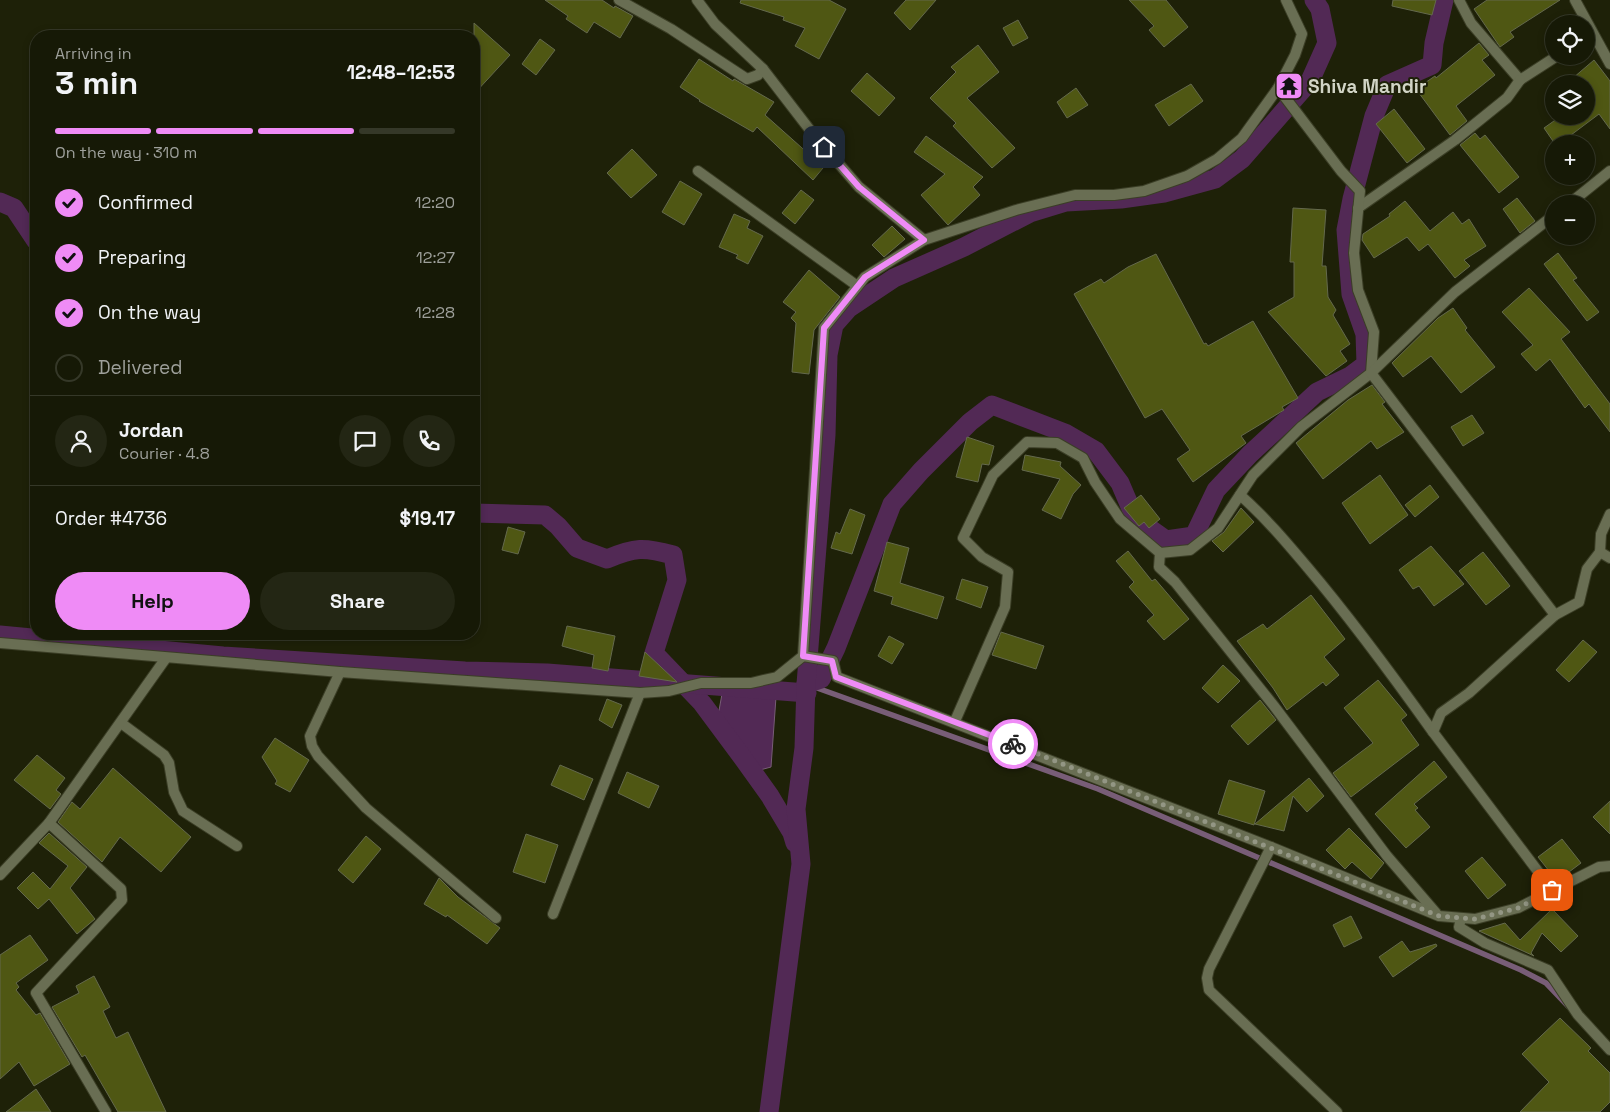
<!DOCTYPE html>
<html lang="en">
<head>
<meta charset="utf-8">
<style>
  body { margin:0; font-family:"Space Grotesk",sans-serif; background:#232614; color:#f1f3f6; height:100vh; display:flex; flex-direction:column; font-size:19px; white-space:nowrap }
  * { box-sizing:border-box; margin:0 }
  p { font-size:16px; color:#9ea09b }
  .icon { flex:none; width:28px; height:28px; fill:none; stroke:currentColor; stroke-width:2; stroke-linecap:round; stroke-linejoin:round }
  .map { position:relative; flex:1; overflow:hidden }
  .details { position:absolute; left:30px; top:30px; width:450px; height:610px; display:flex; flex-direction:column; background:#161906; border-radius:20px; box-shadow:0 2px 8px #0003,0 0 0 1px #353828 }
  .details>* { flex:none }
  .controls { position:absolute; left:1545px; top:15px; display:grid; gap:10px }
  .controls a { display:grid; place-items:center; width:50px; height:50px; border-radius:50%; background:#161906; box-shadow:0 2px 8px #0003,0 0 0 1px #353828; font-size:25px }
  .pin { position:absolute; display:grid; place-items:center; width:42px; height:42px; color:#fff; margin:-21px; border-radius:10px; box-shadow:0 2px 8px #0006 }
  .courier { position:absolute; display:grid; place-items:center; width:50px; height:50px; margin:-25px; border:4px solid #ef8bf6; border-radius:50%; background:#fff; color:#222; box-shadow:0 1px 6px #0007 }
  .summary em { font-style:normal; font-weight:700 }
  .summary div { display:flex; flex-direction:column-reverse }
  .summary { display:flex; align-items:center; justify-content:space-between; height:85px; padding:0 25px }
  h1 { font-size:32px; font-weight:700; line-height:38px }
  .bar { display:grid; grid-template-columns:repeat(4,1fr); gap:8px 5px; align-content:center; height:60px; padding:0 25px }
  .bar i { height:6px; border-radius:4px; background:#353828 }
  .bar .selected { background:#ef8bf6 }
  .bar p { grid-column:span 4 }
  .line { display:flex; align-items:center; gap:12px; padding:0 25px; border-top:1px solid #353828 }
  .line div { flex:1 }
  .round { display:grid; place-items:center; flex:none; width:52px; height:52px; border-radius:26px; background:#232614 }
  ol { padding:0 25px; list-style:none }
  li { display:flex; align-items:center; gap:15px; height:55px }
  li p { margin-inline-start:auto }
  li .icon { padding:5px; border-radius:50%; background:#ef8bf6; color:#111; stroke-width:4 }
  li:last-child { color:#9ea09b }
  li i { width:28px; height:28px; border:2px solid #353828; border-radius:50% }
  .primary-button { display:flex; gap:10px; margin-top:auto; padding:10px 25px }
  .primary-button a { flex:1; height:58px; border-radius:30px; background:#ef8bf6; color:#111; font-size:20px; font-weight:700; line-height:58px; text-align:center }
  .primary-button a+a { background:#232614; color:#f1f3f6 }
  .map>svg:first-child { display:block }
</style>
</head>
<body>
<div class="map">
<svg width="1610" height="1112" viewBox="0 0 1610 1112">
  <rect width="100%" height="100%" fill="#1e2108"/>
  <path fill="#522955" stroke="#785d77" d="M722 694 776 697 771 767 760 770 718 716Z"/>
  <g fill="none" stroke-linecap="round" stroke-linejoin="round">
    <path stroke="#785d77" stroke-width="5.5" d="M806 684 1098 789 1521 970 1546 983 1568 1006"/>
    <g stroke="#522955" stroke-width="19">
      <path d="M0 202 14 208 36 241"/>
      <path d="M474 513 545 515 558 526 577 548 607 559C635 547 644 547 673 555L677 580 654 653 702 703 745 761 770 796 792 833 795 843"/>
      <path d="M0 635 223 656 465 671 547 673 807 693"/>
      <path d="M806 684 821 679 836 648 892 504 921 471 970 422 992 405 1065 433 1096 451 1120 483 1135 518 1166 540 1194 536 1216 490 1250 454 1317 392 1350 376 1366 364 1365 334 1351 294 1346 230 1352 199 1374 116 1387 85 1432 65 1434 43 1444 0"/>
      <path d="M769 1112 801 864 796 809 804 748 806 684 826 435 828 355 834 325 849 308 894 278 964 247 1030 213 1066 202 1121 199 1164 193 1215 179 1242 159 1310 81 1327 43 1320 9 1314 0"/>
    </g>
  </g>
  <g fill="#4f5713" stroke="#64694d">
    <path d="M545 0H602L614 8 615 6 633 16 620 38 594 22 587 33 566 19 568 16Z"/>
    <path d="M741 0H829L846 9 819 59 795 46 805 28 783 20 784 17 740 3Z"/>
    <path d="M906 0H936L910 30 894 13Z"/>
    <path d="M1129 0H1166L1188 27 1164 47 1149 30 1154 26Z"/>
    <path d="M1393 0H1436L1432 15 1392 6Z"/>
    <path d="M1487 0H1560L1510 32 1514 37 1500 47 1474 9Z"/>
    <path d="M1018 20 1028 38 1013 46 1003 28Z"/>
    <path d="M474 23 510 55 474 94Z"/>
    <path d="M540 39 555 50 536 75 522 64Z"/>
    <path d="M1479 43 1489 55 1482 60 1495 75 1456 106 1467 121 1450 135 1416 89 1435 76 1436 78Z"/>
    <path d="M978 45 999 72 967 98 1015 148 992 168 953 126 956 123 930 98 956 72 951 67Z"/>
    <path d="M699 59 733 81 734 79 774 102 765 115 811 156 816 151 828 162 813 180 757 127 753 132 699 101 700 100 680 87Z"/>
    <path d="M1594 60 1610 81V129L1599 114 1559 144H1555L1544 128 1561 116H1586V84H1566Z"/>
    <path d="M867 73 895 98 879 116 851 91Z"/>
    <path d="M1191 84 1203 101 1169 126 1155 105Z"/>
    <path d="M1076 88 1088 105 1067 118 1057 102Z"/>
    <path d="M1394 109 1425 149 1407 163 1376 124Z"/>
    <path d="M1475 133 1480 139 1485 135 1519 177 1499 193 1460 145Z"/>
    <path d="M926 136 983 177 973 187 980 195 948 225 921 195 945 174 914 152Z"/>
    <path d="M632 149 657 175 631 198 607 173Z"/>
    <path d="M680 181 702 194 684 225 662 212Z"/>
    <path d="M801 190 814 200 795 224 782 213Z"/>
    <path d="M1517 198 1535 221 1520 233 1503 209Z"/>
    <path d="M1405 201 1430 231 1453 212 1462 224 1469 219 1486 246 1464 260 1470 266 1455 278 1428 244 1419 251 1407 237 1374 258 1362 240 1363 234 1390 216 1389 214Z"/>
    <path d="M1293 208 1326 210 1322 266H1326L1328 297 1336 310 1333 315 1350 344 1340 351 1347 361 1326 376 1268 312 1294 297V262H1290Z"/>
    <path d="M734 214 750 221 747 228 763 236 748 264 736 258 738 255 719 247Z"/>
    <path d="M892 226 905 239 884 257 872 245Z"/>
    <path d="M1558 253 1577 278 1573 280 1599 312 1587 321 1544 264Z"/>
    <path d="M1156 254 1204 344 1206 343 1208 346 1253 321 1298 398 1282 407 1284 410 1241 436 1246 443 1193 482 1177 459 1190 450 1162 409 1145 418 1074 294 1101 279 1104 283 1128 267Z"/>
    <path d="M809 270 840 297 814 330 809 374 792 372 796 323 791 318 796 312 783 302Z"/>
    <path d="M1529 288 1570 332 1561 339 1610 404V432L1589 404 1585 408 1550 359 1536 371 1521 354 1533 345 1502 312Z"/>
    <path d="M1453 308 1467 328 1465 330 1495 367 1461 393 1431 356 1403 377 1392 363 1438 318Z"/>
    <path d="M1372 385 1385 402 1382 404 1404 432 1377 449 1371 441 1323 479 1296 443 1348 400Z"/>
    <path d="M1472 415 1484 433 1463 446 1451 427Z"/>
    <path d="M967 437 994 446 989 465 982 464 978 482 956 477Z"/>
    <path d="M1025 455 1061 462 1060 466 1081 485 1073 494 1061 519 1042 510 1060 479 1022 470Z"/>
    <path d="M1380 475 1408 515 1370 544 1342 503Z"/>
    <path d="M1430 485 1439 497 1415 517 1405 505Z"/>
    <path d="M1141 495 1160 519 1149 528 1144 522 1139 526 1124 508Z"/>
    <path d="M1241 508 1254 522 1223 552 1212 541 1224 532Z"/>
    <path d="M850 509 865 515 852 554 831 548 836 532 840 534Z"/>
    <path d="M508 527 525 532 518 554 502 550Z"/>
    <path d="M887 542 909 548 900 583 944 597 937 619 891 604 893 597 874 591Z"/>
    <path d="M1431 546 1464 584 1434 606 1419 586 1413 589 1399 570Z"/>
    <path d="M1128 551 1152 581 1155 579 1189 619 1164 640 1147 621 1154 615 1129 587 1134 582 1116 561Z"/>
    <path d="M1483 552 1510 586 1486 605 1459 571Z"/>
    <path d="M962 579 988 587 981 608 956 599Z"/>
    <path d="M1311 595 1345 639 1324 657 1339 675 1326 686 1323 682 1287 710 1273 688 1237 641 1263 624 1267 629Z"/>
    <path d="M567 626 615 636 608 671 592 668 594 655 562 646Z"/>
    <path d="M1001 632 1044 646 1036 669 992 655Z"/>
    <path d="M889 636 904 644 892 664 878 656Z"/>
    <path d="M1583 640 1597 652 1569 682 1556 670Z"/>
    <path d="M645 652 677 682 639 676Z"/>
    <path d="M1223 665 1240 681 1218 703 1202 688Z"/>
    <path d="M1378 680 1407 715 1401 720 1419 745 1351 797 1333 773 1373 743 1344 708Z"/>
    <path d="M607 699 622 705 612 728 599 720Z"/>
    <path d="M1260 700 1276 720 1248 745 1231 726Z"/>
    <path d="M275 738 309 760 290 792 275 784 277 781 262 757Z"/>
    <path d="M37 755 65 778 56 790 61 794 50 809 14 780Z"/>
    <path d="M1434 761 1447 777 1414 804 1418 808 1415 810 1430 827 1406 848 1375 814Z"/>
    <path d="M560 765 593 779 584 800 551 785Z"/>
    <path d="M113 768 191 837 161 872 120 837 102 862 58 822 72 802 80 809Z"/>
    <path d="M627 772 659 786 649 808 618 793Z"/>
    <path d="M1309 778 1324 796 1307 812 1293 796 1284 831 1255 824Z"/>
    <path d="M1229 780 1265 791 1254 825 1218 814Z"/>
    <path d="M1610 801V834L1593 817Z"/>
    <path d="M1349 828 1384 863 1371 879 1352 862 1345 869 1326 850Z"/>
    <path d="M49 833 87 867 70 888 95 919 77 934 49 899 38 909 17 888 33 872 50 889 68 866 39 843Z"/>
    <path d="M526 834 558 845 545 883 513 872Z"/>
    <path d="M366 836 381 849 353 883 338 870Z"/>
    <path d="M1562 839 1581 863 1557 881 1538 857Z"/>
    <path d="M1482 857 1506 885 1488 899 1465 871Z"/>
    <path d="M439 878 458 897 500 928 487 944 447 915 446 917 424 904Z"/>
    <path d="M1552 909 1578 936 1561 952 1542 933 1531 953 1534 956 1479 931 1505 923 1520 940Z"/>
    <path d="M1351 916 1362 938 1344 947 1333 925Z"/>
    <path d="M30 935 48 960 16 983 19 987 16 990 36 1015 40 1013 70 1064 34 1086 19 1062 0 1079V955Z"/>
    <path d="M1402 941 1410 952 1436 944 1437 946 1393 977 1379 957Z"/>
    <path d="M94 976 110 1007 103 1011 116 1038 128 1032 166 1112H118L85 1055 82 1057 52 1007 79 993 76 986Z"/>
    <path d="M1560 1018 1591 1048 1588 1051 1610 1073V1102L1600 1112H1520L1549 1082 1522 1054Z"/>
    <path d="M36 1089 51 1112H6Z"/>
  </g>
  <g fill="none" stroke-linecap="round" stroke-linejoin="round">
    <defs>
      <g id="minor">
        <path d="M619 0 671 29 747 79 758 75 763 69"/>
        <path d="M697 0 715 24 763 69 813 134 859 187 924 240"/>
        <path d="M1459 0 1471 23 1520 80 1557 56"/>
        <path d="M1575 0 1610 64"/>
        <path d="M698 171 856 285"/>
        <path d="M1569 204 1610 171"/>
        <path d="M1358 208 1455 140 1507 98 1520 80"/>
        <path d="M1240 495C1265 517 1286 542 1308 568 1352 620 1393 676 1433 732"/>
        <path d="M1600 552 1601 534 1610 514"/>
        <path d="M1160 553 1159 567 1175 582 1274 706 1387 856 1436 913"/>
        <path d="M1555 615 1579 602 1587 569 1600 552 1610 558"/>
        <path d="M0 643 340 672 640 693 669 691 701 683H751L777 677 803 656 824 328 865 277 924 240 1016 210 1075 195H1114L1144 191 1187 176 1217 159 1242 138 1278 88"/>
        <path d="M803 656 833 661 837 677 1271 847 1439 916 1475 919 1518 908 1599 867 1610 866"/>
        <path d="M340 672 310 736 312 746 318 756 366 808 496 918"/>
        <path d="M955 721 1005 607 1008 572 982 557 963 538 993 475 1027 442 1057 443 1083 458 1095 482 1120 519 1160 553 1190 550 1218 528 1253 475 1301 427 1371 373 1374 332 1358 290 1354 253 1360 191 1341 171 1278 88 1295 55 1302 34 1286 0"/>
        <path d="M121 723 164 755 169 763 174 792 183 811 237 846"/>
        <path d="M49 823 166 658"/>
        <path d="M1271 847 1209 969 1207 978 1209 990 1337 1112"/>
        <path d="M0 875 49 823 121 889 122 900 36 993 106 1112"/>
        <path d="M1552 890 1433 732 1441 713 1469 693 1555 615 1371 373 1455 292 1554 215"/>
        <path d="M553 914 640 693"/>
        <path d="M1461 918 1459 927 1485 943 1548 970 1578 1015 1610 1050"/>
      </g>
    </defs>
    <use href="#minor" stroke="#3b3e26" stroke-width="12"/>
    <use href="#minor" stroke="#696e53" stroke-width="10"/>
  </g>
  <g fill="none" stroke-linecap="round" stroke-linejoin="round">
    <path stroke="#939684" stroke-width="5" stroke-dasharray="0 9" d="M1013 744 1439 916 1475 919 1518 908 1552 890"/>
    <path stroke="#ef8bf6" stroke-width="6" d="M824 147 859 187 924 240 865 277 824 328 803 656 832 661 836 677 1013 744"/>
  </g>
  <defs>
    <symbol id="temple-square" viewBox="-11 -11 22 22"><rect x="-9" y="-9" width="18" height="18" rx="4" fill="#ef8bf6" stroke="#1e2108"/><path d="M0-6L5-2H3V0L6.5 2.5H4V6H1.5V3h-3V6H-4V2.5H-6.5L-3 0V-2H-5Z" fill="#111"/></symbol>
  </defs>
  <g fill-rule="evenodd">
    <use href="#temple-square" x="1273" y="70" width="32" height="32"/>
  </g>
  <g text-anchor="middle" stroke-width="4" stroke-linejoin="round" paint-order="stroke">
    <g font-size="19" font-weight="bold" fill="#d2d5c6" stroke="#1e2108" text-anchor="start">
      <text x="1308" y="93">Shiva Mandir</text>
    </g>
  </g>
</svg>
<div class="controls">
<a><svg class="icon" aria-label="locate" viewBox="0 0 24 24"><circle cx="12" cy="12" r="6"/><path d="M12 2v4M12 18v4M2 12h4M18 12h4"/></svg></a>
<a><svg class="icon" aria-label="layers" viewBox="0 0 24 24"><path d="M12 4l9 5-9 5-9-5zM3 14l9 5 9-5"/></svg></a>
<a>+</a>
<a>−</a>
</div>
<div class="pin" style="left:1552px;top:890px;background:#ea580c"><svg class="icon" aria-label="bag" viewBox="0 0 24 24"><path d="M5 8h14l-1 12H6zM9 8a3 3 0 0 1 6 0"/></svg></div>
<div class="pin" style="left:824px;top:147px;background:#1f2937"><svg class="icon" aria-label="home" viewBox="0 0 24 24"><path d="M3 11l9-7 9 7M6 9v11h12V9"/></svg></div>
<div class="courier" style="left:1013px;top:744px"><svg class="icon" aria-label="bike" viewBox="0 0 24 24"><circle cx="6" cy="16" r="4"/><circle cx="18" cy="16" r="4"/><path d="M6 16l4-8h5l3 8M10 8l3 8H6M13 5h3"/></svg></div>
<section class="details">
<div class="summary"><div><h1>3 min</h1><p>Arriving in</p></div><em>12:48–12:53</em></div>
<div class="bar"><i class="selected"></i><i class="selected"></i><i class="selected"></i><i></i><p>On the way · 310 m</p></div>
<ol>
<li><svg class="icon" aria-label="check" viewBox="0 0 24 24"><path d="M5 12l5 5 9-10"/></svg>Confirmed<p>12:20</p></li>
<li><svg class="icon" aria-label="check" viewBox="0 0 24 24"><path d="M5 12l5 5 9-10"/></svg>Preparing<p>12:27</p></li>
<li><svg class="icon" aria-label="check" viewBox="0 0 24 24"><path d="M5 12l5 5 9-10"/></svg>On the way<p>12:28</p></li>
<li><i></i>Delivered</li>
</ol>
<div class="line" style="height:90px"><a class="round"><svg class="icon" aria-label="person" viewBox="0 0 24 24"><circle cx="12" cy="8" r="4"/><path d="M4 21q1-7 8-7t8 7"/></svg></a><div><b>Jordan</b><p>Courier · 4.8</p></div><a class="round"><svg class="icon" aria-label="chat" viewBox="0 0 24 24"><path d="M4 5h16v11H9l-5 4z"/></svg></a><a class="round"><svg class="icon" aria-label="phone" viewBox="0 0 24 24"><path d="M5 4h4l2 5-3 2q2 4 5 5l2-3 5 2v4C11 20 4 13 5 4z"/></svg></a></div>
<div class="line" style="height:65px"><div>Order #4736</div><b>$19.17</b></div>
<div class="primary-button"><a>Help</a><a>Share</a></div>
</section>
</div>
</body>
</html>
